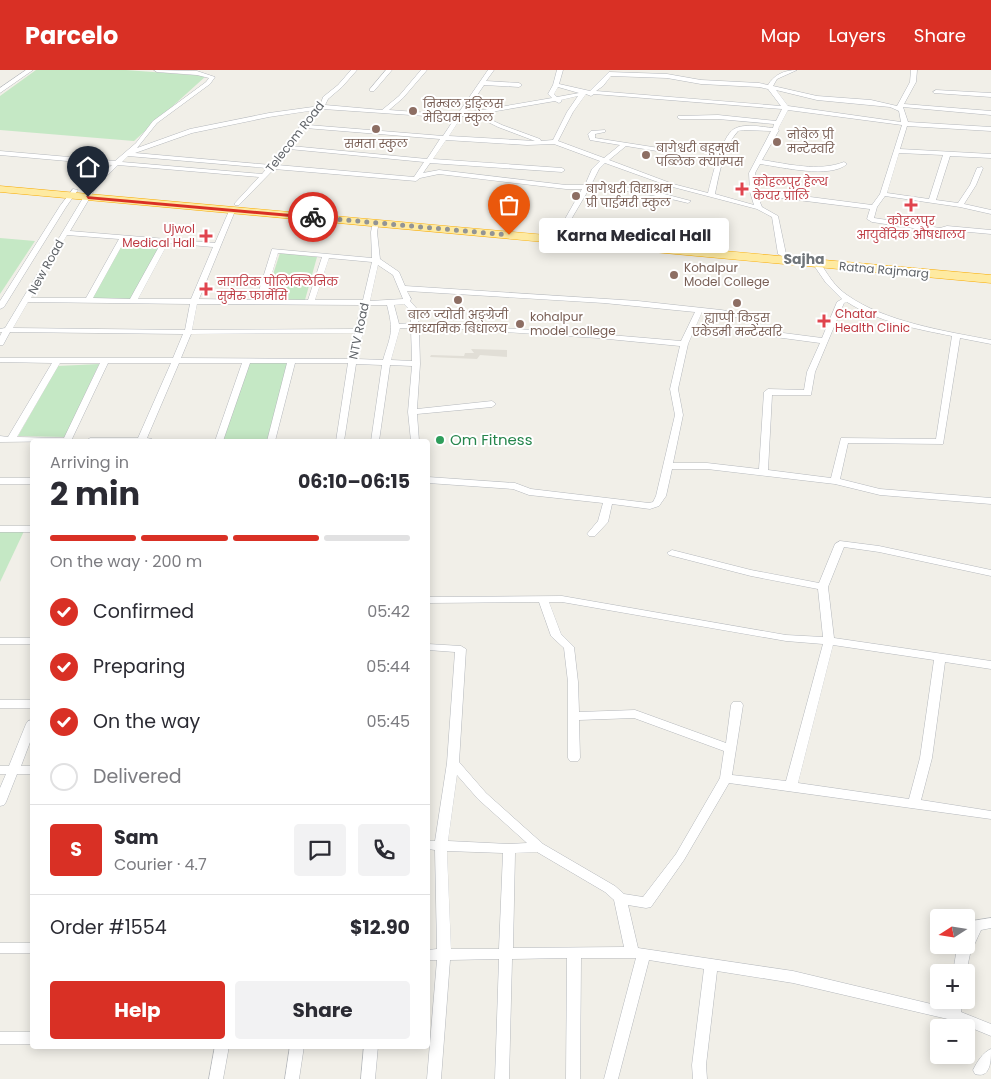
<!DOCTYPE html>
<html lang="en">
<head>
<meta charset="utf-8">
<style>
  body { margin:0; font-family:Poppins,"Noto Sans Devanagari",sans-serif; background:#f2f2f3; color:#2b2b33; height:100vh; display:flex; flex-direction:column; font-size:19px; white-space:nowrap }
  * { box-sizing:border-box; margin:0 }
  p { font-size:16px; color:#7c7c81 }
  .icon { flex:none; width:28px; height:28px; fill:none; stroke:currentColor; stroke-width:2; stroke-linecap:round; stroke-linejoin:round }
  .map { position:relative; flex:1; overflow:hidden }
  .sheet { position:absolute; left:30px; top:369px; width:400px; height:610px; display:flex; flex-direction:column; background:#fff; border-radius:5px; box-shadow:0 2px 12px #0003 }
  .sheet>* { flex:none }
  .needle { width:32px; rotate:258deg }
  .tools { position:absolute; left:930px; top:839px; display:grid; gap:10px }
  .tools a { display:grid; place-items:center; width:45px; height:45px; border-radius:5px; background:#fff; box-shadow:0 2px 12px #0003; font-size:25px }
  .pin { position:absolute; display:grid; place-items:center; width:42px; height:42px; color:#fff; margin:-51px -21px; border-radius:50% 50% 50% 0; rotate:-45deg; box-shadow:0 0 5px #0007 }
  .pin .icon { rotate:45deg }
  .courier { position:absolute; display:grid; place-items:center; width:50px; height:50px; margin:-25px; border:4px solid #d93025; border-radius:50%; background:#fff; color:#222; box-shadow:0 1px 6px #0007 }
  .bubble { position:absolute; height:35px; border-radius:5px; background:#fff; box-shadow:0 2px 12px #0003; font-size:16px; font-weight:700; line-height:35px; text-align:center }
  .head em { font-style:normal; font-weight:700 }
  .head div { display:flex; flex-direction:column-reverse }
  .head { display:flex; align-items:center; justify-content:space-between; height:85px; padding:0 20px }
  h1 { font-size:32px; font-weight:700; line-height:38px }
  .bar { display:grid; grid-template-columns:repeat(4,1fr); gap:8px 5px; align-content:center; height:60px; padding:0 20px }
  .bar i { height:6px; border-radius:4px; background:#e1e1e2 }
  .bar .current { background:#d93025 }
  .bar p { grid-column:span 4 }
  .line { display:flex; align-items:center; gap:12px; padding:0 20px; border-top:1px solid #e1e1e2 }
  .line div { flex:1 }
  .round { display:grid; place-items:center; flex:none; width:52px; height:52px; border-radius:5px; background:#f2f2f3 }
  ol { padding:0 20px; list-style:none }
  li { display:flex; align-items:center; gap:15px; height:55px }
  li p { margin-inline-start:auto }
  li .icon { padding:5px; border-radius:50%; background:#d93025; color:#fff; stroke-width:4 }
  li:last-child { color:#7c7c81 }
  li i { width:28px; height:28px; border:2px solid #e1e1e2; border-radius:50% }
  .button { display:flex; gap:10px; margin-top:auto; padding:10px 20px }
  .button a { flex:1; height:58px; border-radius:5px; background:#d93025; color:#fff; font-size:20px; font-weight:700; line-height:58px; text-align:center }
  .button a+a { background:#f2f2f3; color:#2b2b33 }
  header { display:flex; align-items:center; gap:30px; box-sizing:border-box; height:70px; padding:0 25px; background:#d93025; color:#fff }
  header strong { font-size:24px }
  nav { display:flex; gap:28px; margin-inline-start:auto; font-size:18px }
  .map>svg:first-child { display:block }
</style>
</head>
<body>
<header>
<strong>Parcelo</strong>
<nav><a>Map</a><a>Layers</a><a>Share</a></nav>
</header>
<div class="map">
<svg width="991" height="1009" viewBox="0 0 991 1009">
  <rect width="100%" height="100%" fill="#f1efe8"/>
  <path fill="#e1ded6" d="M471 279 507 280V287L480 285 477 289 430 287 431 285 464 286 465 283H474Z"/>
  <g fill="#c5e8c5">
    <path d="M36 0H126L206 6 134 71 0 60V26Z"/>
    <path d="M0 168 35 171 0 224Z"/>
    <path d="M123 168 165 172 132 232 88 231Z"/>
    <path d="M280 183 317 187 305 230 265 229Z"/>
    <path d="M248 293H288L271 371H220Z"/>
    <path d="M99 294 65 367 18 366 58 296Z"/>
    <path d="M0 459H25L0 512Z"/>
  </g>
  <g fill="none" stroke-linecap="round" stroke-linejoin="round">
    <defs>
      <g id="minor">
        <path d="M26 0H33L0 23V18Z"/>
        <path d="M154 0 197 1 215 7 210 14 157 53 137 78 190 59 269 43 320 36 323 27 338 15 351 0H357L342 17 328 29 325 35 382 40 399 26 421 0H427L403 28 389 40 457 45 488 0H494L486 11 519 13 522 15 519 17 484 15 465 43 552 28 548 24 553 15 557 0H563L559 14 590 21 609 2 667 4 701 10 759 13 768 15C774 5 784 0 797 0L777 9 773 16 817 26 871 30 897 36 910 12 911 0H917L916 12 904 34 991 41V45L903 37 908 52 991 57V61L907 56 900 79 991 84V88L950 86 936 130 958 133 970 115 977 98 982 97 983 98 976 115 964 134 991 140V144L960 137 885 126 877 137 874 148 940 158 947 156 991 160V164L947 160 940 162 872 152 867 149 870 139 757 125 762 137 778 146 786 184 782 186 778 184 772 147 757 139 669 116 605 93 599 99 591 115H609L649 120 691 131 688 133C655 125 623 119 589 119L563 163 560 165 557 163 582 119H566L439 104 420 108 416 111 274 99 239 135H235V133L259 107 118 95 98 114 70 161 215 173 229 141 234 140 235 141 199 229 256 230 272 179 372 188 371 162 373 152 376 150 379 152 377 162 380 189 399 202 405 216 638 231 721 240 754 245 760 256V260L822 268 837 232 842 229 826 213 813 194 820 192C827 204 835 217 847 225 885 252 945 261 991 270V274L960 268 943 374 848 373 840 409 880 419 991 428V434L880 425 835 414 707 399H672L666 426 659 436 650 439 612 434 608 452 595 466H589L587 464 598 451 603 433 529 425 513 419 428 413V407L515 413 531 419 649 433 653 432 656 426 675 345 670 319 680 276 598 268 429 257 419 258 420 294 417 339 492 331 496 334 492 337 417 344 419 371H411L408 342 412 296 390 295 379 371H371L382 295 356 294 344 371H336L348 293H295L275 371H267L287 293H250L223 371H215L242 293H179L147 368 152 369 153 371H86L90 368H138L171 293H108L71 371 0 372V366L8 367 52 293 0 292V288H173L183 264 10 262 3 275H0V266L2 262H0V259L5 258 92 113 112 95 0 85V81L115 91 136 73 153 51 206 12 209 8 197 5 157 2ZM611 6 667 8 701 14 759 17 768 19 781 36 596 21 603 16ZM558 17 579 23 557 27 554 24ZM776 20 817 30 890 37 899 41 901 52 788 36ZM586 24 591 26 594 24 782 39 776 51 718 45 678 46V48L680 49H718L774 54 773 58C762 57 744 53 734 59 721 67 712 108 708 123L673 114 609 90 626 76 657 81 660 79 659 78 595 68V64L605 62V60L591 61 588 64 590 70 620 75 604 88 558 71 573 42ZM578 26 567 42 553 70 541 71 540 69 502 55 479 44 555 31 559 33 562 31 561 30ZM323 39 455 48 443 66 308 55ZM316 40 301 55 271 95 135 83 192 63 269 47ZM788 40 902 55 880 124 872 135 756 120 755 103 760 94C782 97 830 109 847 94L844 92C818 102 789 94 762 90L779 60 778 59ZM462 46 480 48 498 57 535 71 449 66ZM305 58 440 69 427 89 291 76ZM744 60 771 61 749 103 750 122 754 135 715 124C719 104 724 76 738 61ZM446 70 527 75 554 74 600 91 592 99 585 115H566L439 100 423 103 430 93 562 102 565 100 562 98 433 89ZM289 79 424 92 414 107 277 95ZM899 83 943 85 929 129 887 123ZM128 86 267 98 262 104 122 92ZM67 165 119 169 86 228H31ZM125 170 161 173 130 229 93 228ZM168 173 213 177 191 229H138ZM278 183 322 187 308 230H264ZM329 188 372 192 363 230H315ZM378 195 393 205 403 229 370 231ZM407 221 604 233 695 242 681 271 598 264 418 253V240L410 231 411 229ZM28 232 190 234 185 260 13 258ZM847 232C878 252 917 259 952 266L936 369 841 368 831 408 768 400 772 325H811L815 302 844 233ZM197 234 361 235 356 259 192 260ZM404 234 410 240 411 253 399 254 394 235ZM369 235H387C394 262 391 264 383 290L357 289ZM702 242 748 249 752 256 753 264 820 273 807 302 804 320 768 319 764 322 759 399 707 393H673L683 345 678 319 688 274ZM400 258H411L412 291 391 290ZM355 263 349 289 181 288 191 264ZM60 293H100L64 368 17 367Z"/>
        <path d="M386 0H392L374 21H370V19Z"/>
        <path d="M936 20 991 23V27L934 23 933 22Z"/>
        <path d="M73 119 78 120 66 137 4 237 0 239V231L60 136Z"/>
        <rect x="0" y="408" width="32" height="6"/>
        <rect x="0" y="456" width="32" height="6"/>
        <path d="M840 471 879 476 991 500V506L879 482 844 477 828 517 834 568 991 591V599L945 592 932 688 921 730 991 741V749L729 713 684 790 651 837 646 838 628 835 638 878 793 901 948 938 949 930H963L961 942 991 954V966L952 950 793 913 717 901 706 995 707 1009H693L692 995 704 899 649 890 618 1009H604L636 888H581L580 1009H566L567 888 512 889 509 1009H495L499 889 450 890 441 1009H427L437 890H428V880L437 879 435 780 428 779V771H435L447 693 455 582 428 580V574L461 576 466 579 459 692 486 723 543 774 615 816 624 824 643 827 676 784 720 708 724 681 634 648 579 650 580 688 578 691H570L568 688V612L564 578 551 566 539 532 428 533V527L562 526 786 565 823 567 818 519 751 506 669 485 667 483 672 480 751 500 819 513 835 474ZM549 532H562L786 571 823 574 786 711 732 705 743 635 741 632H733L731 635 726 673 635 640 579 642 578 612 574 577 561 564ZM833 575 934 590 920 688 909 729 798 713ZM457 705 478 729 527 773 509 774 448 771ZM447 781 503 783 499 879H451ZM537 782 605 822 614 830 624 877 513 878 515 783Z"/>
        <rect x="0" y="568" width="32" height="6"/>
        <rect x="0" y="630" width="32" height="8"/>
        <path d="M32 650V667L21 696H32V704H17L6 732 4 735 0 736V718L6 704H0V696H9L26 654 28 651Z"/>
        <path d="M991 848V858L981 860 970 884 966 903 953 902 956 884 961 875H966V864L972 851Z"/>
        <rect x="0" y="873" width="32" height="10"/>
        <rect x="0" y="962" width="32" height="12"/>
        <path d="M215 976H229L223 1009H209Z"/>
        <path d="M290 976H304L299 1009H285Z"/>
        <path d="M364 976H378L375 1009H361Z"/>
        <path d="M991 979C991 990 991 1009 975 1004L973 1000C977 992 983 982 991 979Z"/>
      </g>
      <path id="trunk" d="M0 116 991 205V213L0 122Z"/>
    </defs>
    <use href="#minor" stroke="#b5b8bc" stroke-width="1"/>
    <use href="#trunk" stroke="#f9ab00" stroke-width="1"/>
    <use href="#minor" fill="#fff" fill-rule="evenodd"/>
    <use href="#trunk" fill="#feeaa1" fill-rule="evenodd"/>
  </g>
  <path fill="#d93025" d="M86 126 313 146 315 147 313 149 88 129Z"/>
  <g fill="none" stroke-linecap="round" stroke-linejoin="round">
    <path stroke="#929495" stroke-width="5" stroke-dasharray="0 9" d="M313 147 509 165"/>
  </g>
  <g fill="#8d6e63" stroke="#fff" stroke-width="2">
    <circle cx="413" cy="41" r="5"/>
    <circle cx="376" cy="59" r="5"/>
    <circle cx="777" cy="72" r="5"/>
    <circle cx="646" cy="85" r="5"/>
    <circle cx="576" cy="126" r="5"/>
    <circle cx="674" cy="205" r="5"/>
    <circle cx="458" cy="230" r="5"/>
    <circle cx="737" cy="233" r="5"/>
    <circle cx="520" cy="254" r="5"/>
  </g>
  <g fill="#e0444e" stroke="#fff" stroke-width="2">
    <path d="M739.5 111.5h5v5h5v5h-5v5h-5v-5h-5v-5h5z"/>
    <path d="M908.5 127.5h5v5h5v5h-5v5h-5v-5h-5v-5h5z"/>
    <path d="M203.5 158.5h5v5h5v5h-5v5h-5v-5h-5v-5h5z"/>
    <path d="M203.5 211.5h5v5h5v5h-5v5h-5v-5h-5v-5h5z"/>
    <path d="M821.5 243.5h5v5h5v5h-5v5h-5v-5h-5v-5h5z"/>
  </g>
  <circle fill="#2e9e5b" stroke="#fff" stroke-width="2" cx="440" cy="370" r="5"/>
  <g text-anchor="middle" stroke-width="4" stroke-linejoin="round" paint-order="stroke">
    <g font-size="12" fill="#785e54" stroke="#fff" text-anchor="start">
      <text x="423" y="38">निम्बल इङ्लिस<tspan x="423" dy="14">मेडियम स्कुल</tspan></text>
      <text x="787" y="69">नोबेल प्री<tspan x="787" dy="14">मन्टेस्वरि</tspan></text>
      <text x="376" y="78" text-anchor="middle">समता स्कुल</text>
      <text x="656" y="82">बागेश्वरी बहुमुखी<tspan x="656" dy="14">पब्लिक क्याम्पस</tspan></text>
      <text x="586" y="123">बागेश्वरी विद्याश्रम<tspan x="586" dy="14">प्री पाईमरी स्कुल</tspan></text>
      <text x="684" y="202">Kohalpur<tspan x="684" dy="14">Model College</tspan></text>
      <text x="458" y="249" text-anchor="middle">बाल ज्योती अङ्ग्रेजी<tspan x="458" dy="14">माध्यमिक बिधालय</tspan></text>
      <text x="530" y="251">kohalpur<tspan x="530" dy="14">model college</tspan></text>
      <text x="737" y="252" text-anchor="middle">ह्याप्पी किड्स<tspan x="737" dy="14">एकेडमी मन्टेस्वरि</tspan></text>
    </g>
    <g font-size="12" fill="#5f6368" stroke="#fff">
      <text transform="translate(295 67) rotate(-52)" y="4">Telecom Road</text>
      <text transform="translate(46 197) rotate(-61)" y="4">New Road</text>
      <text transform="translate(884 200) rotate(5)" y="4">Ratna Rajmarg</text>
      <text transform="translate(359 261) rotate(-78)" y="4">NTV Road</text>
    </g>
    <g font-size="12" fill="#be3a42" stroke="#fff" text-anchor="start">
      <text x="753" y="116">कोहलपुर हेल्थ<tspan x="753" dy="14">केयर प्रालि</tspan></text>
      <text x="911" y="155" text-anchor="middle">कोहलपुर<tspan x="911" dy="14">आयुर्वेदिक औषधालय</tspan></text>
      <text x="195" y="163" text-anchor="end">Ujwol<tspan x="195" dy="14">Medical Hall</tspan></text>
      <text x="217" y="216">नागरिक पोलिक्लिनिक<tspan x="217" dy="14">सुमेरु फार्मेसि</tspan></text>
      <text x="835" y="248">Chatar<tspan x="835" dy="14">Health Clinic</tspan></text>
    </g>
    <g font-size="14" font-weight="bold" fill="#70757a" stroke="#fff">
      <text x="804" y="194">Sajha</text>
    </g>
    <g font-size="15" fill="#27864d" stroke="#fff" text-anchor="start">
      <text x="450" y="375">Om Fitness</text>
    </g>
  </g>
</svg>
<div class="tools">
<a><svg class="needle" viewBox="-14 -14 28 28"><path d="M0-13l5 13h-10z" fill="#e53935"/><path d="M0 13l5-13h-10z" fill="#7c7c81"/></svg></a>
<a>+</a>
<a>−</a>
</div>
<div class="pin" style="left:509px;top:165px;background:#ea580c"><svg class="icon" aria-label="bag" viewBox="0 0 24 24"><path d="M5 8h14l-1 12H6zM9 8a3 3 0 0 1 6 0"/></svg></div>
<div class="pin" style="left:88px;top:127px;background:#1f2937"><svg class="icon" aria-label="home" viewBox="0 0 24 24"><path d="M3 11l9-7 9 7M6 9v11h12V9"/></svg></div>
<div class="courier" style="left:313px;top:147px"><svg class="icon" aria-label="bike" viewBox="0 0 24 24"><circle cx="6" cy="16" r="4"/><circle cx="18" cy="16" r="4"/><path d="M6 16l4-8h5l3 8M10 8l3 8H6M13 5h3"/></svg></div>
<div class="bubble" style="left:539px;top:148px;width:190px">Karna Medical Hall</div>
<section class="sheet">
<div class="head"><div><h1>2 min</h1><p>Arriving in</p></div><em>06:10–06:15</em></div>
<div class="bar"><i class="current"></i><i class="current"></i><i class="current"></i><i></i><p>On the way · 200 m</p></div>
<ol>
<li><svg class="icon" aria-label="check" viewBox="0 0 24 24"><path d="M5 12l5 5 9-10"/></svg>Confirmed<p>05:42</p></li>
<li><svg class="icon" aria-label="check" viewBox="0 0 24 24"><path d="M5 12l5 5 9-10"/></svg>Preparing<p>05:44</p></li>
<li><svg class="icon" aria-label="check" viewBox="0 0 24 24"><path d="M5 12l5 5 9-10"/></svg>On the way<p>05:45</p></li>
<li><i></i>Delivered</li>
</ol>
<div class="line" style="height:90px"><b class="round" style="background:#d93025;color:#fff">S</b><div><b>Sam</b><p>Courier · 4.7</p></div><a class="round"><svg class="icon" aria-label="chat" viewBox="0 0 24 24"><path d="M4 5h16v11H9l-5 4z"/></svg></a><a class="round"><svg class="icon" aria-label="phone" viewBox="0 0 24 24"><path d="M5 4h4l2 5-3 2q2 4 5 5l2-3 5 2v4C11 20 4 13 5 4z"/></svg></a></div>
<div class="line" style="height:65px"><div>Order #1554</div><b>$12.90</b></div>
<div class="button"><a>Help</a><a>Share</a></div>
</section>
</div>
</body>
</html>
